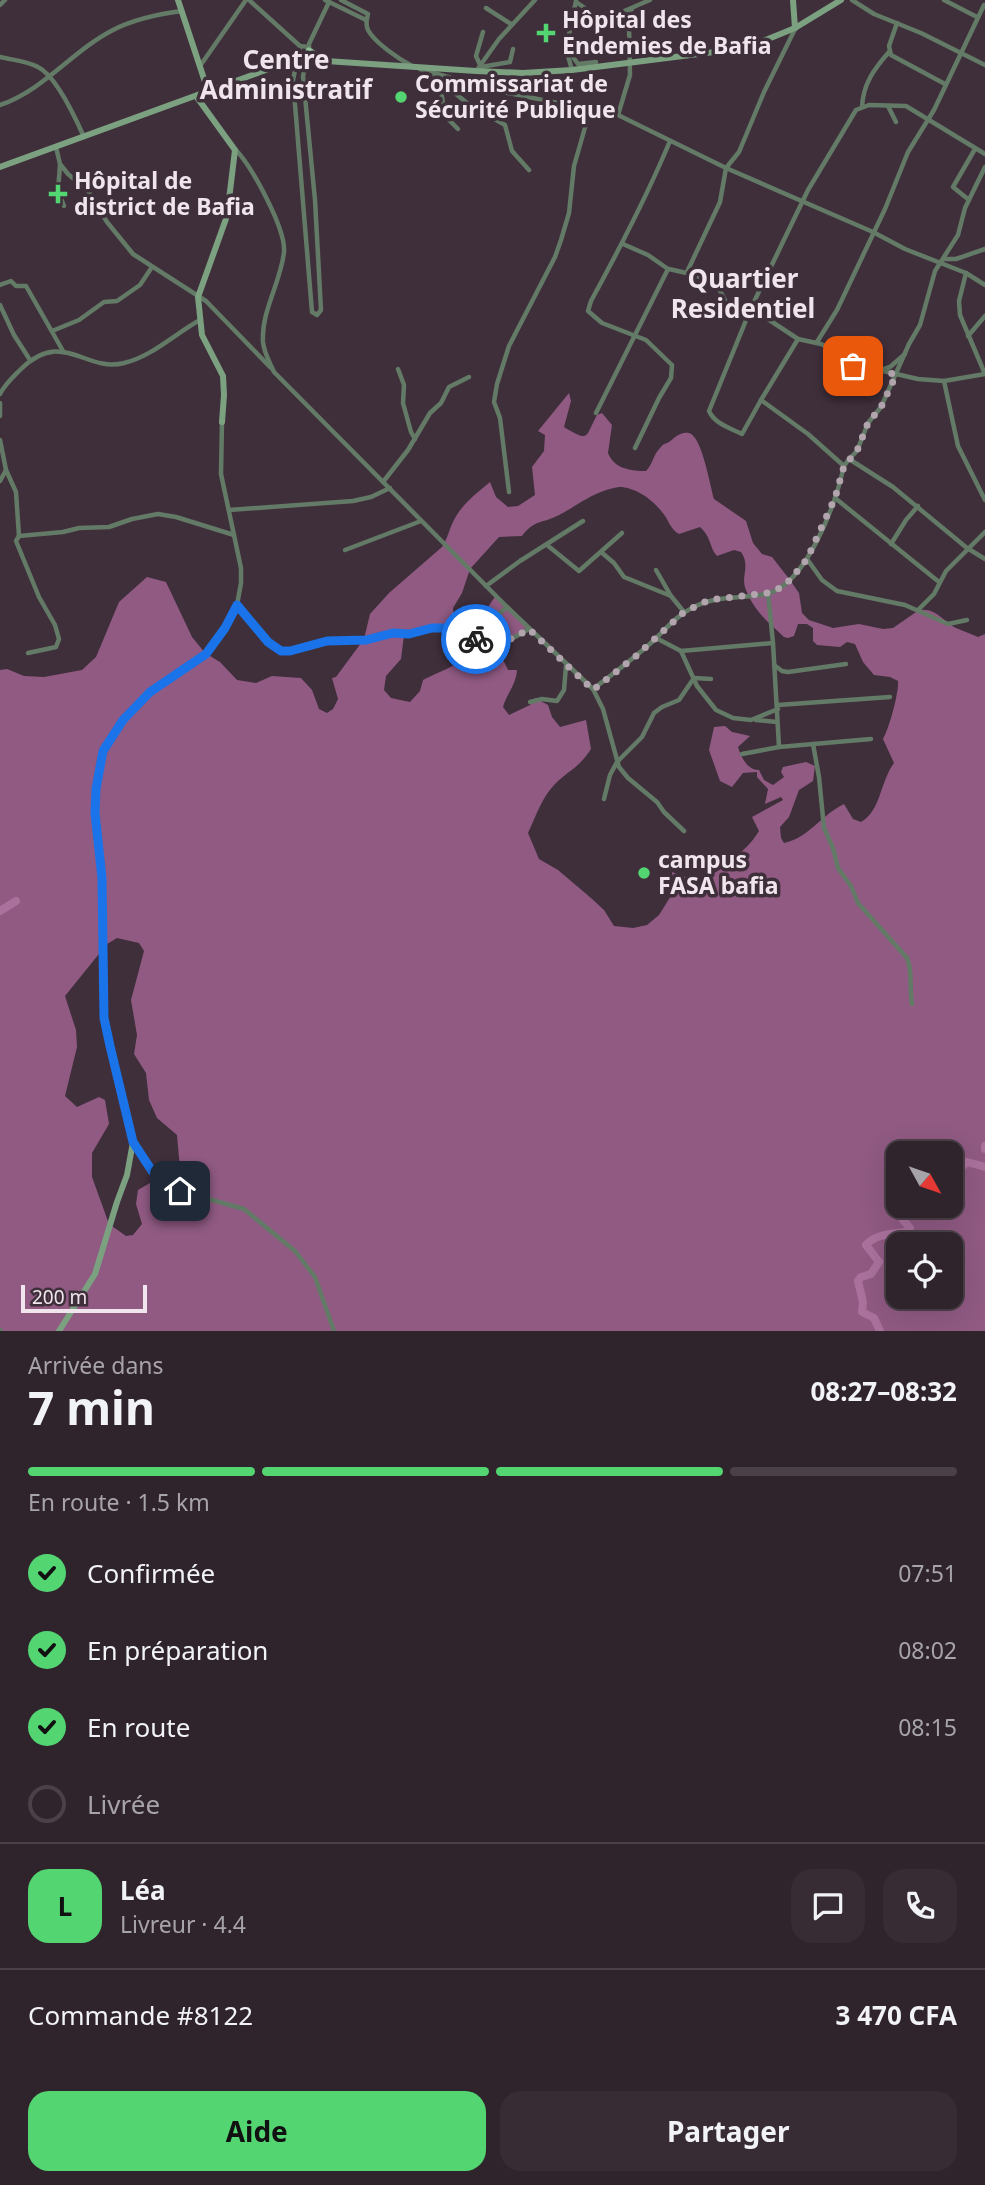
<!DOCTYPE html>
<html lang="fr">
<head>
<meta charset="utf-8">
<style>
  body { margin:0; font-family:"Noto Sans",sans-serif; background:#372b34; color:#f1f3f6; height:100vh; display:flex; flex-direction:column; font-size:26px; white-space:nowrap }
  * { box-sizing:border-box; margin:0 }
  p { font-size:23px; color:#a7a4a9 }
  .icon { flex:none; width:38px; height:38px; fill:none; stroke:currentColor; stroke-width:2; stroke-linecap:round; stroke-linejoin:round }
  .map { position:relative; height:1331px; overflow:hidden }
  .sheet { display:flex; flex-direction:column; background:#2f232c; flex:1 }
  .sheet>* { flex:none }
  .needle { width:46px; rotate:130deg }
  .tools { position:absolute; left:886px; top:1141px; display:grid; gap:14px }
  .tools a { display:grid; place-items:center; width:77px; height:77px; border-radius:14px; background:#2f232c; box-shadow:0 7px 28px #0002,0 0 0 2px #4a4048; font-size:35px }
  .scale { position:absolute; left:21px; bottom:18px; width:126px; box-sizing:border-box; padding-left:7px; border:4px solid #f0e5ec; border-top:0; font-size:19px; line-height:24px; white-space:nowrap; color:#f0e5ec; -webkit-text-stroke:5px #3f2f3b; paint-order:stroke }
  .pin { position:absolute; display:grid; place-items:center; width:60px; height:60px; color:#fff; margin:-30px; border-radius:14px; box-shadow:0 4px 10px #0006 }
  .courier { position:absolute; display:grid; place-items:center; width:70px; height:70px; margin:-35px; border:5px solid #1a73e8; border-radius:50%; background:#fff; color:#222; box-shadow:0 2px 9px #0007 }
  .head em { font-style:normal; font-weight:700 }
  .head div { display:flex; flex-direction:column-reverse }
  .head { display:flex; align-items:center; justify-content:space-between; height:119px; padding:0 28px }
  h1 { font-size:46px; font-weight:700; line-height:52px }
  .bar { display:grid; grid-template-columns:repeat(4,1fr); gap:10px 7px; align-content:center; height:84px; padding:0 28px }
  .bar i { height:9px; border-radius:5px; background:#4a4048 }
  .bar .selected { background:#53d672 }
  .bar p { grid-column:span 4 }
  .line { display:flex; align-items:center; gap:18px; padding:0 28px; border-top:2px solid #4a4048 }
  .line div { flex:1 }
  .round { display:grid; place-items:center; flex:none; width:74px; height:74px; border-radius:21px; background:#372b34 }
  ol { padding:0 28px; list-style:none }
  li { display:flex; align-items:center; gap:21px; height:77px }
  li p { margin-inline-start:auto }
  li .icon { padding:7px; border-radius:50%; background:#53d672; color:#111; stroke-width:4 }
  li:last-child { color:#a7a4a9 }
  li i { width:38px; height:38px; border:4px solid #4a4048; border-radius:50% }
  .cta { display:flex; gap:14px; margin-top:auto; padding:14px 28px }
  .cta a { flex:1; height:80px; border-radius:21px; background:#53d672; color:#111; font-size:28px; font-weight:700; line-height:80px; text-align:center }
  .cta a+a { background:#372b34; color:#f1f3f6 }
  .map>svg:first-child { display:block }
</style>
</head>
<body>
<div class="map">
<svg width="985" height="1331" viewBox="0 0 985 1331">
  <rect width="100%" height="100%" fill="#3f2f3b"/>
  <path fill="#905a83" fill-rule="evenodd" d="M569 393 571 401 564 427C590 443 585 437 597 415L602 413 612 425 608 453C614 469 631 471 646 471 653 464 653 455 660 448 664 443 663 445 669 442 674 438 681 431 689 433 702 436 710 486 714 499L746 521 753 543 762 554 772 557 790 580 799 593 802 613 809 620 833 628 859 624 883 629 893 628 919 610C937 608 942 621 956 628 963 631 971 634 978 637L985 634V1331H0V670L7 669 24 676 44 677 82 670 96 657 119 602 147 577 166 582 192 637 205 653 220 662 237 680 256 683 272 676 301 678 312 690 319 709 327 713 333 709 338 699 332 678 336 677 364 639 370 614 389 593 442 547C448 538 449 529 454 520 462 504 477 493 490 482L496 497 508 507 518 506 535 495 532 467 544 451 545 435 538 431ZM619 487C635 487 652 499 662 512 669 520 670 529 679 534L700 527C712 538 709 547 717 556L734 550 741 552C751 566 740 577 746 590 755 612 767 621 784 637L788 638 794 636 798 624H807L813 628V641L817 645 840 647 847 642 855 644 863 662 874 675 890 677 898 681C899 693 889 729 883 739L894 763C880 782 881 811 861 822L853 819 844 804C821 815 809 838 784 843L781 838 780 827 789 817 799 790 813 781 815 766 806 762 783 767 781 772 784 777 773 785 764 780 759 770C747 770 741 757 738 747L750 736 732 732 725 726 714 727 709 750 720 781 732 787 743 773 757 772V777L768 789 765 804 781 797 783 800 752 817 759 831C745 854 722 866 702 883L672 872 674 891 659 915 647 925 633 928 614 926 604 910 591 898 558 870 539 859 528 833C536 816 542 797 555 784 570 769 578 769 591 749L586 720 560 727 552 717 548 705 535 698 530 705 509 715 503 707C507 693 516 685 517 670H508L496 645 530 629 496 596C486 607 482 623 469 630L454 617 453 608 462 593 470 569 499 537 522 536C535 519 542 524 559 515 582 503 592 492 619 487ZM432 627 462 629 471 637C470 665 443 669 423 680L420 691 410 702 391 698 384 690 386 676 401 659 404 635ZM117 938 139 943 144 951 131 1000 137 1035 134 1054 146 1073 149 1100 157 1118 177 1135 180 1169 171 1181 150 1183 138 1190 136 1204 142 1224 133 1235 126 1236 109 1224 92 1177V1153L109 1124 105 1100 99 1097 77 1107 65 1096 77 1047 76 1030 65 996 107 944ZM898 1153H950V1206H898ZM898 1244H950V1297H898Z"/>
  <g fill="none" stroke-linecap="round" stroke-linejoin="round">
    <g stroke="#a9719c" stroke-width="8">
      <path d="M0 911 16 901"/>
      <path d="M985 1146V1149"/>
      <path d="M935 1153 942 1151 952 1153 955 1167 960 1169 967 1162 985 1167"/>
      <path d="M898 1162 893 1167V1172L898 1180"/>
      <path d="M880 1331 874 1318 862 1312 863 1302 858 1281 861 1277 871 1274 879 1262 866 1245C875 1234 892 1234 907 1232L910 1228 899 1215V1206"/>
    </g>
    <g stroke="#637a66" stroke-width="4.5">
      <path d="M249 0 300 46 309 47"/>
      <path d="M325 0 366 20"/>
      <path d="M341 0 368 14C367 18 365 24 368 30 375 43 399 59 412 66"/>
      <path d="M852 0 874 14 921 33 985 65"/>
      <path d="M944 0 977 17"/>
      <path d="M576 2 594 14 615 15 650 0"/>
      <path d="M0 5 5 0"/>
      <path d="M486 8 511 24"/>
      <path d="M897 23 889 46 891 55 945 84"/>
      <path d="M483 32 476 56 481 67 510 62 513 49"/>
      <path d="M300 46 293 80 312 312 317 315 321 310 315 200 303 76 307 59"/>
      <path d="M567 49 578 64 596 62"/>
      <path d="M309 51V44L329 2"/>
      <path d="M0 57C12 60 27 61 38 67 56 76 76 119 84 137"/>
      <path d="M200 66 246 0"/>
      <path d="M420 69 493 90 618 115 726 168 873 232 905 249 966 273 985 285"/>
      <path d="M477 70 499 39 535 0"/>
      <path d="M572 70 566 49 576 1"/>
      <path d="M433 75 467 103 505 125 512 151 529 170"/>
      <path d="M440 84 445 116 458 129"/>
      <path d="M0 105C44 90 72 51 113 30 134 19 159 14 182 11"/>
      <path d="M888 106 896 122"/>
      <path d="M862 107C863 84 874 69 889 52"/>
      <path d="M618 115 630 75 629 26 619 24 632 9"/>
      <path d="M56 147 60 164 68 174 88 191 107 222 133 254 206 301 271 368"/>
      <path d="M236 150C252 167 286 229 284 252 281 282 261 311 263 342 264 353 270 363 274 372L507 607 593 689C613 674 633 659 652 642 665 630 676 616 692 608 715 595 741 599 766 594 807 585 836 502 844 466L808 434 761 400 798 339 751 308 808 190 856 110 869 105 906 106 985 154"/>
      <path d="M60 165 58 191 64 206"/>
      <path d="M969 200 953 187 975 149"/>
      <path d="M943 259H956L985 249"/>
      <path d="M669 269 695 275 717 285 726 302 749 312"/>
      <path d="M687 272 720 202 726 168 739 152 764 92 795 29"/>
      <path d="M966 273 959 301 960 315 985 374"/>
      <path d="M0 285 11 281 16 286H26L63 351"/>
      <path d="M0 305 14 335 30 360"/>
      <path d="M751 308 709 411C715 424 730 428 742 434L761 400"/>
      <path d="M52 331 79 320 104 302 117 301 140 285 152 267"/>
      <path d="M968 336 985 316"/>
      <path d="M798 339 821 344 843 356 864 380"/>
      <path d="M817 342 837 310 885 209 908 152 934 110 984 5"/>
      <path d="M847 359 881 370 890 367 905 354"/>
      <path d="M398 369 404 385 403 403 411 432 415 439"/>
      <path d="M883 371 918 379 944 381"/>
      <path d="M985 374 944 381 958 446 985 500"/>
      <path d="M0 394C5 384 13 377 21 369 63 328 85 373 124 363 151 357 176 333 200 320"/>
      <path d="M0 403V416"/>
      <path d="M596 413 668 269 648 255 623 244"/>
      <path d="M222 422 221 474 241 568V583L237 605 216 641 199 659 150 692 130 712 105 748 98 772 95 813 101 873 104 1018 133 1142 152 1171 168 1184 180 1191 244 1209 295 1251 315 1277 334 1331"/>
      <path d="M0 440 6 470 0 481"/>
      <path d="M635 448 659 398 671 378 672 365 646 340 602 323 588 311 591 301C620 248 647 196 670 141"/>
      <path d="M849 459 857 451 868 423 881 407 909 344 920 325 935 271 958 235 965 208 985 167"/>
      <path d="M844 466 849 459 893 487 967 548 985 559"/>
      <path d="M6 470 16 492 19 536 63 532 79 528 109 527 132 519 158 514 176 517 234 535"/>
      <path d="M383 482 408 450 430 413 441 403 449 387 469 377"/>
      <path d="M509 492 500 418 494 402 497 384 509 346 555 257 561 240 569 213 574 166 590 110"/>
      <path d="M835 498 939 582"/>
      <path d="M229 510 353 501 371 497 390 488"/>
      <path d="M19 536 16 541 39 597 55 625 59 639 56 647 28 653"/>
      <path d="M891 544 906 520 918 506"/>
      <path d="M547 545 579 571 622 533"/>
      <path d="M345 550 421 521"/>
      <path d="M601 552 614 563 624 577 671 596"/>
      <path d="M807 559 822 580 837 591 905 605 948 624 967 620"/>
      <path d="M656 570 671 596 684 612"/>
      <path d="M486 586 520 561 583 521"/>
      <path d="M768 593 773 643 779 747 871 739"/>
      <path d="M237 605 268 642 281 651H290L327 641 366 640 393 633 409 634 439 627 461 628 482 644 490 646 513 638 529 629"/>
      <path d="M918 610 934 594 946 571 985 532"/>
      <path d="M465 630C482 629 494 618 507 607"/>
      <path d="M656 638 681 651 697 686 716 710 733 718 751 720 778 709"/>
      <path d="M681 651 773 643"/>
      <path d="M774 665 782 671 788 672 846 664"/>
      <path d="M593 689 603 709 619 767 628 778 657 802 664 812 684 831"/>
      <path d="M530 702 542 699 557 701 564 690 566 666"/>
      <path d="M778 705 890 697"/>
      <path d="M756 720 777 722"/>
      <path d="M813 744 819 777 824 828 833 848 838 868 851 886 858 903 907 958C913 971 909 989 912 1004"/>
      <path d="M742 754 779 747"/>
      <path d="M604 799 610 775 617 762 642 737 654 713 662 707 679 700 694 678 711 679"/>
      <path d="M0 1330 1 1331"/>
    </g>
    <g stroke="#7ba180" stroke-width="6">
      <path d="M178 0 208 91"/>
      <path d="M793 0 795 28"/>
      <path d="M196 96 235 150 227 216 198 297 202 335 223 376 224 395 222 422"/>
      <path d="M0 167 296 59 476 71 523 73 572 70 746 48 795 28 841 0"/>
      <path d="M59 1331 95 1274 117 1202 127 1175 133 1142"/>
    </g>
    <path stroke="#8ebe95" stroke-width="7" d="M309 51 324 60"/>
  </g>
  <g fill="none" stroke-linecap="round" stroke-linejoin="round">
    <path stroke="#b2a5ae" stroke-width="7" stroke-dasharray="0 12.6" d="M476 639 490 646 513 638 529 629 593 690 636 656 684 612 709 600 768 593 778 589 790 580 807 559 835 498 844 466 857 451 868 423 881 407 896 375 847 359 853 366"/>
    <path stroke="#1a73e8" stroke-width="9" d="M180 1191 152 1171 133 1142 110 1046 104 1018 102 878 95 813 96 789 103 751 123 720 150 692 206 654 225 628 237 605 268 642 281 651H290L327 641 366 640 393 633 409 634 432 628H461L476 639"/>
  </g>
  <g fill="#53d672" stroke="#3f2f3b" stroke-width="2.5">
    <path d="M542.5 22.5h7v7h7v7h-7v7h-7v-7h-7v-7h7z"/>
    <circle cx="401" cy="97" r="7"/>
    <path d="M54.5 183.5h7v7h7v7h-7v7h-7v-7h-7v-7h7z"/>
    <circle cx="644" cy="873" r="7"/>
  </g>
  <g text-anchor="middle" stroke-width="7" stroke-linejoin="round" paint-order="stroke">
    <g font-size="23" font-weight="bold" fill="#f0e5ec" stroke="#3f2f3b" text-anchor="start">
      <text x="562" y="28">Hôpital des<tspan x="562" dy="26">Endemies de Bafia</tspan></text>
      <text x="415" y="92">Commissariat de<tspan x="415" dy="26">Sécurité Publique</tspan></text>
      <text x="74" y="189">Hôpital de<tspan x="74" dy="26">district de Bafia</tspan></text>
      <text x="658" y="868">campus<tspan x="658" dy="26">FASA bafia</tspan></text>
    </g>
    <g font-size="26" font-weight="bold" fill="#f0e5ec" stroke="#3f2f3b">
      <text x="286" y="69">Centre<tspan x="286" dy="30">Administratif</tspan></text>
      <text x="743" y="288">Quartier<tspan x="743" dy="30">Residentiel</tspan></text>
    </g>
  </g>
</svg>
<div class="tools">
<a><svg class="needle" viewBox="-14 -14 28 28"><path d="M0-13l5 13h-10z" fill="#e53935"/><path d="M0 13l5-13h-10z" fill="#a7a4a9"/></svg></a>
<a><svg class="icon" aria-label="locate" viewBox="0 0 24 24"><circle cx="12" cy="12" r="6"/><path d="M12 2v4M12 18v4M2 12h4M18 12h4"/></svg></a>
</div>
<div class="scale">200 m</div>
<div class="pin" style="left:853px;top:366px;background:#ea580c"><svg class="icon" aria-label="bag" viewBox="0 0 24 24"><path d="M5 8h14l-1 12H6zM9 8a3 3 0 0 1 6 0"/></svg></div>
<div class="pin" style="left:180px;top:1191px;background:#1f2937"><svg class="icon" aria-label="home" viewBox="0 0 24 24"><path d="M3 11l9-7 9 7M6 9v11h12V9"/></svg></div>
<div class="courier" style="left:476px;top:639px"><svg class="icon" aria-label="bike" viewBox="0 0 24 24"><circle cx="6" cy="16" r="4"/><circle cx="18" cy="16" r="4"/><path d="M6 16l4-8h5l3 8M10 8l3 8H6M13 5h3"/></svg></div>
</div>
<section class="sheet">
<div class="head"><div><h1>7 min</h1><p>Arrivée dans</p></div><em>08:27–08:32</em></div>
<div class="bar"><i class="selected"></i><i class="selected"></i><i class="selected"></i><i></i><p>En route · 1.5 km</p></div>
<ol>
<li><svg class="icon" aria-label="check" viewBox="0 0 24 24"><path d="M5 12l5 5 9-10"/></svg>Confirmée<p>07:51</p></li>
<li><svg class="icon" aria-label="check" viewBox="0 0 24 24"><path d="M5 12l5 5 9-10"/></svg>En préparation<p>08:02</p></li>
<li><svg class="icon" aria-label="check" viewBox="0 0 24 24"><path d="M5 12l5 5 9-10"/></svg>En route<p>08:15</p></li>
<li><i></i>Livrée</li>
</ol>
<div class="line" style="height:126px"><b class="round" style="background:#53d672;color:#111">L</b><div><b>Léa</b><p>Livreur · 4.4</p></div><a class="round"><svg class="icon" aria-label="chat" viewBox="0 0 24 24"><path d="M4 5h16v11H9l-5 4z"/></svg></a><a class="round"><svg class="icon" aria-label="phone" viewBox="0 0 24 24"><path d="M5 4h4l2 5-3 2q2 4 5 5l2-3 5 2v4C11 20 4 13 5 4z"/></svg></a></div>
<div class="line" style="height:91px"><div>Commande #8122</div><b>3 470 CFA</b></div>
<div class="cta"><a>Aide</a><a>Partager</a></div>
</section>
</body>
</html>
